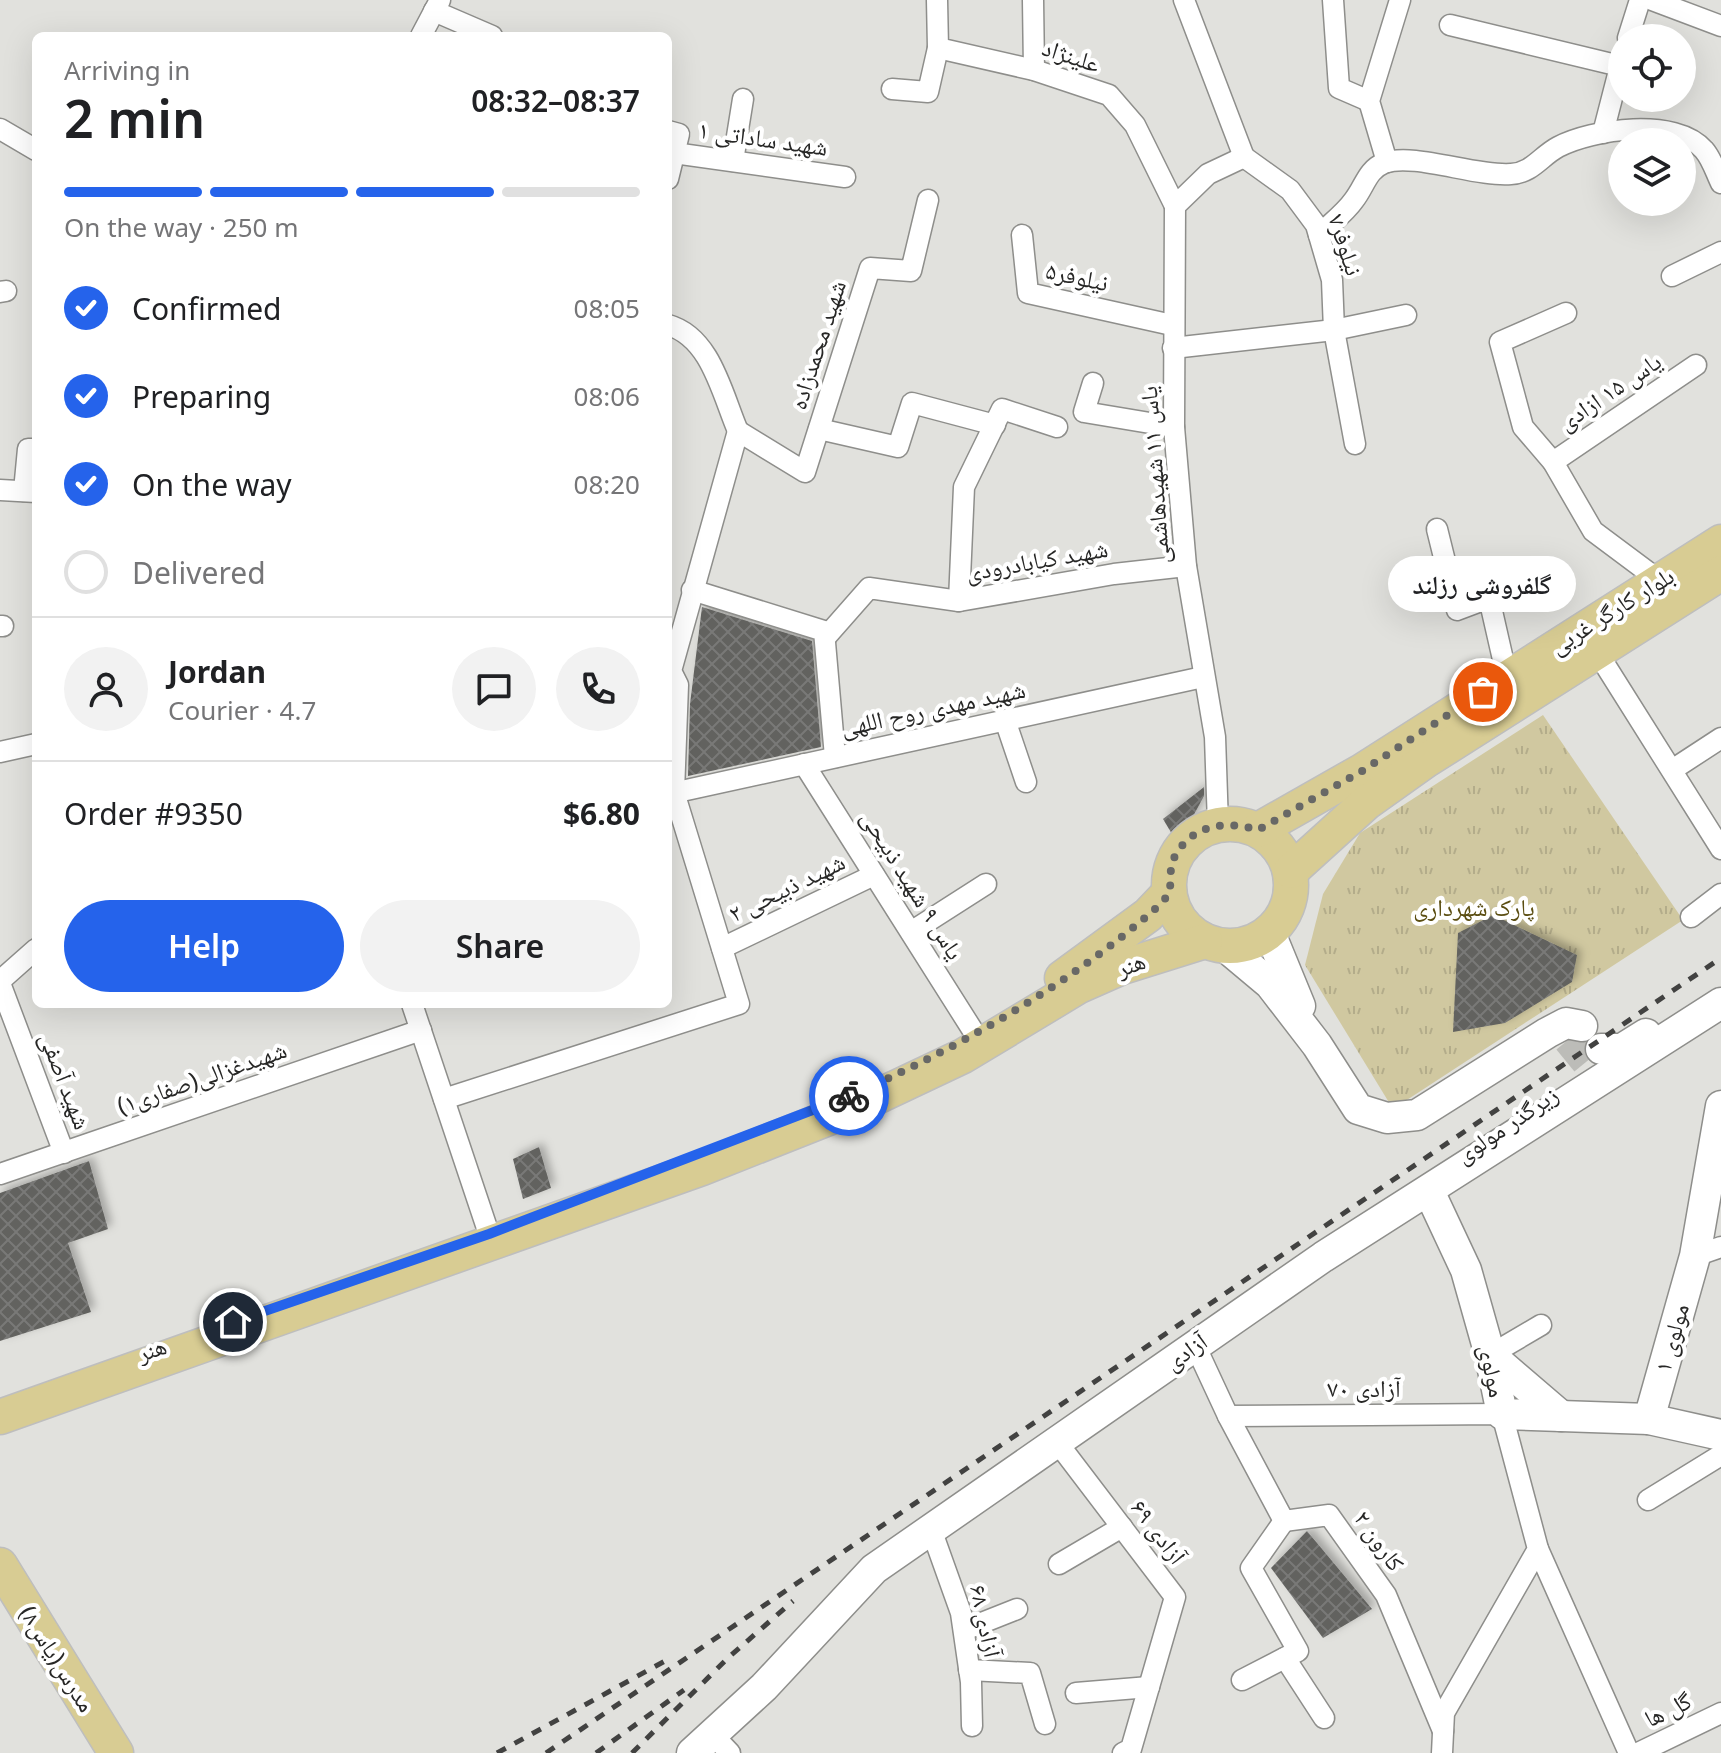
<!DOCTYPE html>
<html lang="en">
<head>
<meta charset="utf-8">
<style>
  body { margin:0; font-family:"Noto Sans","Noto Naskh Arabic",sans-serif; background:#f2f2f2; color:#202124; height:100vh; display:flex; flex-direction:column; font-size:30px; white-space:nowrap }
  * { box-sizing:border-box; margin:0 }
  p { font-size:26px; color:#757577 }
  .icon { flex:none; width:44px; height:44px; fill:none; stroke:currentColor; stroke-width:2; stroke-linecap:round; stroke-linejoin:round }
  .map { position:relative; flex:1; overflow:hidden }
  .details { position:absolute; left:32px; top:32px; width:640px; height:976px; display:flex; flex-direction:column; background:#fff; border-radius:12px; box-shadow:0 8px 32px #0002 }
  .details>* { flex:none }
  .buttons { position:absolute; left:1608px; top:24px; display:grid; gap:16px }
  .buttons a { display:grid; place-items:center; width:88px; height:88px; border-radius:50%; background:#fff; box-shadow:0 8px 32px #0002; font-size:40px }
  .pin { position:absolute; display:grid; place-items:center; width:68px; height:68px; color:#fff; margin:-34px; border:4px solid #fff; border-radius:50%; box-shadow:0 2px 8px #0007 }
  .courier { position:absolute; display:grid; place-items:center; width:80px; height:80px; margin:-40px; border:6px solid #2563eb; border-radius:50%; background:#fff; color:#222; box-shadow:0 2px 10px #0007 }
  .bubble { position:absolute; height:56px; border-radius:28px; background:#fff; box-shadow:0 8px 32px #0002; font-size:26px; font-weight:600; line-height:56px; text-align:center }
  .summary em { font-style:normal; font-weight:600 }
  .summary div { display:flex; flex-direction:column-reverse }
  .summary { display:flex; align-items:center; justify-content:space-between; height:136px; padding:0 32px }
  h1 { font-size:52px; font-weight:600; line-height:60px }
  .bar { display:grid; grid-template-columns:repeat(4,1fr); gap:12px 8px; align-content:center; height:96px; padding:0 32px }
  .bar i { height:10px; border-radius:6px; background:#e0e0e0 }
  .bar .active { background:#2563eb }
  .bar p { grid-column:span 4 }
  .line { display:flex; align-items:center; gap:20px; padding:0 32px; border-top:2px solid #e0e0e0 }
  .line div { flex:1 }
  .round { display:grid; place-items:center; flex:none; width:84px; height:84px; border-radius:42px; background:#f2f2f2 }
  ol { padding:0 32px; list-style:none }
  li { display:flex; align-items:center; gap:24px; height:88px }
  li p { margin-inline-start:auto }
  li .icon { padding:8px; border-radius:50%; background:#2563eb; color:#fff; stroke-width:4 }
  li:last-child { color:#757577 }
  li i { width:44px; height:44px; border:4px solid #e0e0e0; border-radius:50% }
  .button { display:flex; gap:16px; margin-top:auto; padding:16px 32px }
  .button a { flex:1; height:92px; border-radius:48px; background:#2563eb; color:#fff; font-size:32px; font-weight:600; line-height:92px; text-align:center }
  .button a+a { background:#f2f2f2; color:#202124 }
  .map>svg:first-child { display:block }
</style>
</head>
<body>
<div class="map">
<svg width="1721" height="1753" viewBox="0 0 1721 1753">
  <defs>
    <pattern id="grass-tufts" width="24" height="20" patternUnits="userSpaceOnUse" patternTransform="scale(2)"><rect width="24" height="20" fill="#d0c8a0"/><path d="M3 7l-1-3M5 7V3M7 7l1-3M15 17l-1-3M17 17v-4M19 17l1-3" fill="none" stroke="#b3ac8a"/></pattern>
    <pattern id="building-cross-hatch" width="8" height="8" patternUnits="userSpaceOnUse" patternTransform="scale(2)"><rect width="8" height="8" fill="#62625f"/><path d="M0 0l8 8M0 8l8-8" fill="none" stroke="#797977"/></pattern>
    <filter id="shadow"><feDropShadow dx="4.5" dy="-4.5" stdDeviation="4" flood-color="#0004"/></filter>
  </defs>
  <rect width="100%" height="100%" fill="#e1e1dd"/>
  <path fill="url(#grass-tufts)" d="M1543 715 1683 920 1393 1109 1305 965 1323 894 1360 833Z"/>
  <g fill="url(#building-cross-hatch)" filter="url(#shadow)">
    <path d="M702 607 812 641 821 747 688 776 690 704Z"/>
    <path d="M1204 787V796L1178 844 1163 819Z"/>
    <path d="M1493 915 1577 955 1572 982 1505 1023 1453 1032 1458 933Z"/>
    <path d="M539 1147 551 1188 523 1199 513 1159Z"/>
    <path d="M89 1161 108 1229 68 1243 91 1312 0 1341V1193Z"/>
    <path d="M1307 1531 1372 1609 1323 1638 1271 1568Z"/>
  </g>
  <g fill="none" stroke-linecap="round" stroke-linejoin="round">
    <path stroke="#bcbcb8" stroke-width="30" stroke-dasharray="30 15" stroke-linecap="butt" d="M1568 1040 1586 1062"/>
    <defs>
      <g id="street">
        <path d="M937 0 938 48 1034 70 1109 95 1135 125 1175 206"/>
        <path d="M1033 0 1034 70"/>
        <path d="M1184 0 1244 157"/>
        <path d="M1333 0 1339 88 1369 101"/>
        <path d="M1652 0 1721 26"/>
        <path d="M434 11 492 36"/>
        <path d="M1450 25 1620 66"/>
        <path d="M421 36 440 0"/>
        <path d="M1628 38 1640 0"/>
        <path d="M892 89 928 92 938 48"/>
        <path d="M0 129 36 150"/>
        <path d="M668 131 679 134 668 179"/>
        <path d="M1603 133 1622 59"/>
        <path d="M674 153 845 177"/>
        <path d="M1244 157 1290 190 1316 225 1332 280 1334 330 1355 444"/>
        <path d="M733 161 743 99"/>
        <path d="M1387 162 1369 101 1400 0"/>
        <path d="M1022 235 1028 293 1172 325"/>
        <path d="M1319 235C1330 224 1345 213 1354 200 1365 186 1367 170 1384 163 1413 152 1476 177 1511 174 1532 173 1541 156 1558 147 1592 129 1676 117 1704 150 1712 159 1716 173 1721 183"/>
        <path d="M1672 276 1721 252"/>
        <path d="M0 292 6 291"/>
        <path d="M1566 313 1500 342 1523 427 1553 462 1593 531 1660 581"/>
        <path d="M668 325C711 337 722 394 738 431"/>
        <path d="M1173 348 1334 330 1406 315"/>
        <path d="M1093 383 1084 412 1174 427"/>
        <path d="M819 429 898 447 912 403 995 425"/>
        <path d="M738 431 805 472 870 268 911 271 928 200"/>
        <path d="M1553 462 1696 365"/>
        <path d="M0 490 36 492"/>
        <path d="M24 491 28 449H36"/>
        <path d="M1437 529 1457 610 1489 598 1507 677"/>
        <path d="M692 590 824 631 835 757"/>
        <path d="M959 601 964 487 1002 409 1057 427"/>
        <path d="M0 626H3"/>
        <path d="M825 638 869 588 959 601 1114 574 1186 566"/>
        <path d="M1597 652 1721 849"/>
        <path d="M1005 720 1026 782"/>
        <path d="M0 752 36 744"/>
        <path d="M804 764 975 1034"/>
        <path d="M1672 770 1721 738"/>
        <path d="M668 794 1203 677"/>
        <path d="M1218 825 1215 737 1186 566 1174 427 1175 206 1208 174 1244 157"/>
        <path d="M1691 917 1721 894"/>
        <path d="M911 932 986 884"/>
        <path d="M722 948 874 875"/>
        <path d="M0 981 36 949"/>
        <path d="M0 983 64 1153"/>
        <path d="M412 1004 489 1234"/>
        <path d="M444 1099 739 1004 674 792 678 685 671 671 738 431"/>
        <path d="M0 1174 421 1030"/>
        <path d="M1695 1256 1721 1247"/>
        <path d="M1195 1345 1228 1416 1284 1521 1329 1515 1386 1595 1443 1731"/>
        <path d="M1490 1355 1541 1325"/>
        <path d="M1228 1416 1502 1414 1538 1549 1444 1713 1442 1753"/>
        <path d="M1057 1442 1175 1597 1131 1749 1123 1753"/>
        <path d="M1648 1500 1721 1455"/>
        <path d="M931 1529 961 1613 971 1682 972 1726"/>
        <path d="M1538 1549 1629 1753"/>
        <path d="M1059 1564 1122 1527"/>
        <path d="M964 1630 1017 1609"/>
        <path d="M1285 1658 1324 1718"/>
        <path d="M969 1670 1030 1673 1045 1724"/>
        <path d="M1242 1680 1298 1651 1251 1568 1284 1521"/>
        <path d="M1076 1693 1149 1687"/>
        <path d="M713 1735 730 1753"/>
        <path d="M1638 1753 1721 1713"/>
      </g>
      <g id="secondary">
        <path d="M1270 933 1300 1006"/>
        <path d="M1227 948 1270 984 1317 1045 1358 1109 1387 1118 1417 1115 1547 1033 1566 1023 1582 1026"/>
        <path d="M1601 1049H1622L1646 1034"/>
        <path d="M1429 1191 1466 1270 1490 1355 1502 1414 1649 1419 1721 1435"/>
        <path d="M1490 1355 1561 1416"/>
        <path d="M1649 1419 1695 1256 1721 1106"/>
        <path d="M692 1753 764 1687 874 1569 1323 1257 1721 1003"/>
      </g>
      <g id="primary">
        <circle cx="1230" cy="885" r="61"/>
        <path d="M1258 830 1362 771 1721 542"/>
        <path d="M1291 871 1366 803 1425 761 1721 573"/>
        <path d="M1062 978 1148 915 1168 894"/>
        <path d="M0 1417 702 1168 851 1109 963 1056 1079 986 1122 967 1205 941"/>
        <path d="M0 1565 116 1753"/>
      </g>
    </defs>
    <use href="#street" stroke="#8e8e8b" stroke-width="23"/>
    <use href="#secondary" stroke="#8e8e8b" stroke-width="33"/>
    <use href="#primary" stroke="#bebebe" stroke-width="37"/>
    <use href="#street" stroke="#fff" stroke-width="20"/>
    <use href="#secondary" stroke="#fff" stroke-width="30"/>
    <use href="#primary" stroke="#d8cc93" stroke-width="34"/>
    <g stroke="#424241" stroke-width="5" stroke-dasharray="10 10" stroke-linecap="butt">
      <path d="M497 1753 665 1661"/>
      <path d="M546 1753 1721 958"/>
      <path d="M596 1753 684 1690"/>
      <path d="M632 1753 729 1657 793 1601"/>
    </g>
  </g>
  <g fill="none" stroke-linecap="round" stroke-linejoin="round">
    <path stroke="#686866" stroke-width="8" stroke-dasharray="0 14.4" d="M849 1096C954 1050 1059 991 1147 916 1153 911 1165 901 1168 894 1173 883 1168 870 1174 858 1191 824 1227 820 1258 830L1362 771 1483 692"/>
    <path stroke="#2563eb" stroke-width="10" d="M233 1322 489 1234 849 1096"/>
  </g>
  <g text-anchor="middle" stroke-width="8" stroke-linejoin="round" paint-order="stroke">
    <g font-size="24" fill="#272726" stroke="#fff">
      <text transform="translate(1071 56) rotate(18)" y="8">علینژاد</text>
      <text transform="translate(763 139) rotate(8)" y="8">شهید ساداتی ۱</text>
      <text transform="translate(1345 245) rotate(72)" y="8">نیلوفر۷</text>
      <text transform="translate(1077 277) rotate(12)" y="8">نیلوفر۵</text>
      <text transform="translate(818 345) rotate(-72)" y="8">شهید محمدزاده</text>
      <text transform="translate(1610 392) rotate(-34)" y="8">یاس ۱۵ ازادی</text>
      <text transform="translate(1155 475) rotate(-94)" y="8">یاس ۱۱ شهیدهاشمی</text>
      <text transform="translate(1037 561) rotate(-10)" y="8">شهید کیابادرودی</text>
      <text transform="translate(1612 611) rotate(-32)" y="8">بلوار کارگر غربی</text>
      <text transform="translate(933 709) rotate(-12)" y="8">شهید مهدی روح اللهی</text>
      <text transform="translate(912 885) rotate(58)" y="8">یاس ۹ شهید ذبیحی</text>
      <text transform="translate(787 888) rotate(-26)" y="8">شهید ذبیحی ۲</text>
      <text transform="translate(1131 965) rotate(-20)" y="8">هنر</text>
      <text transform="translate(202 1078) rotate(-19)" y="8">شهیدغزالی(صفاری۱)</text>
      <text transform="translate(65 1081) rotate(69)" y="8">شهید آصفی</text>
      <text transform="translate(1507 1125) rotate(-34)" y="8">زیرگذر مولوی</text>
      <text transform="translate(1672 1338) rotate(-74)" y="8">مولوی ۱</text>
      <text transform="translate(152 1350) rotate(-19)" y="8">هنر</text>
      <text transform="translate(1186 1352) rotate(-35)" y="8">آزادی</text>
      <text transform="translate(1492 1371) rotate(78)" y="8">مولوی</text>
      <text x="1364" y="1397">آزادی ۷۰</text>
      <text transform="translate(1158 1532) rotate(53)" y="8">آزادی ۶۹</text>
      <text transform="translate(1379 1541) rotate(55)" y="8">کارون ۲</text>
      <text transform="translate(985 1621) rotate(78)" y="8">آزادی ۶۸</text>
      <text transform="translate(57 1659) rotate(58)" y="8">مدرس(یاس۸)</text>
      <text transform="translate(1668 1710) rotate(-26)" y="8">گل ها</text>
    </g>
    <g font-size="24" fill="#5b4e12" stroke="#fff">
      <text x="1474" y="916">پارک شهرداری</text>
    </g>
  </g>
</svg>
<div class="buttons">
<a><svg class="icon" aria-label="locate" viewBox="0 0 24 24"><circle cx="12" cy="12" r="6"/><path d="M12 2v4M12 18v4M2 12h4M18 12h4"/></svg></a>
<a><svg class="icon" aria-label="layers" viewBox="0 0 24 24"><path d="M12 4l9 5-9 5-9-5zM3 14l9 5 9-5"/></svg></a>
</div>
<div class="pin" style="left:1483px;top:692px;background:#ea580c"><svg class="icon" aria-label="bag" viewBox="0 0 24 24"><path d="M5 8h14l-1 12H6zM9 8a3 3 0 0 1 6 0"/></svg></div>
<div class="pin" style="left:233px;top:1322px;background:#1f2937"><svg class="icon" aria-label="home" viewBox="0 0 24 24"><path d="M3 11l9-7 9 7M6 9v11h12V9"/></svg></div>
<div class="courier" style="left:849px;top:1096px"><svg class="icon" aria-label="bike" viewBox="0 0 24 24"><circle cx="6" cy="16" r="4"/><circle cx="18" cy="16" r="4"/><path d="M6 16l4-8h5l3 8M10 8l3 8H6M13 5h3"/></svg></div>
<div class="bubble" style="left:1388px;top:556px;width:188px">گلفروشی رزلند</div>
<section class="details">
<div class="summary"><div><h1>2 min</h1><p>Arriving in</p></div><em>08:32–08:37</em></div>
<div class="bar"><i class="active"></i><i class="active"></i><i class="active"></i><i></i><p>On the way · 250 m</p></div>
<ol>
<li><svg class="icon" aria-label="check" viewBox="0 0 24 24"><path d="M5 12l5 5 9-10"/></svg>Confirmed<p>08:05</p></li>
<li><svg class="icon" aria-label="check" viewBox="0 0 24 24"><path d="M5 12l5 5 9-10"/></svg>Preparing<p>08:06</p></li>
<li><svg class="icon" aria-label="check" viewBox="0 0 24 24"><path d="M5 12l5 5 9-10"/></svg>On the way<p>08:20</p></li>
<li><i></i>Delivered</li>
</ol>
<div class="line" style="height:144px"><a class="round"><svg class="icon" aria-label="person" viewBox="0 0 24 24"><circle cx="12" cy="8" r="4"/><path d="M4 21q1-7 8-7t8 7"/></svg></a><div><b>Jordan</b><p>Courier · 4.7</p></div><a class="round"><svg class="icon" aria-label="chat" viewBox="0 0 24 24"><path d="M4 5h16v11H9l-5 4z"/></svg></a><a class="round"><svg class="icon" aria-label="phone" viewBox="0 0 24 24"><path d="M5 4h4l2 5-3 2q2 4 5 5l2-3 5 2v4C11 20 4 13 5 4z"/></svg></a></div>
<div class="line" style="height:104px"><div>Order #9350</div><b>$6.80</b></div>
<div class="button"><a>Help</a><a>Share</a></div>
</section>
</div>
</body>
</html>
